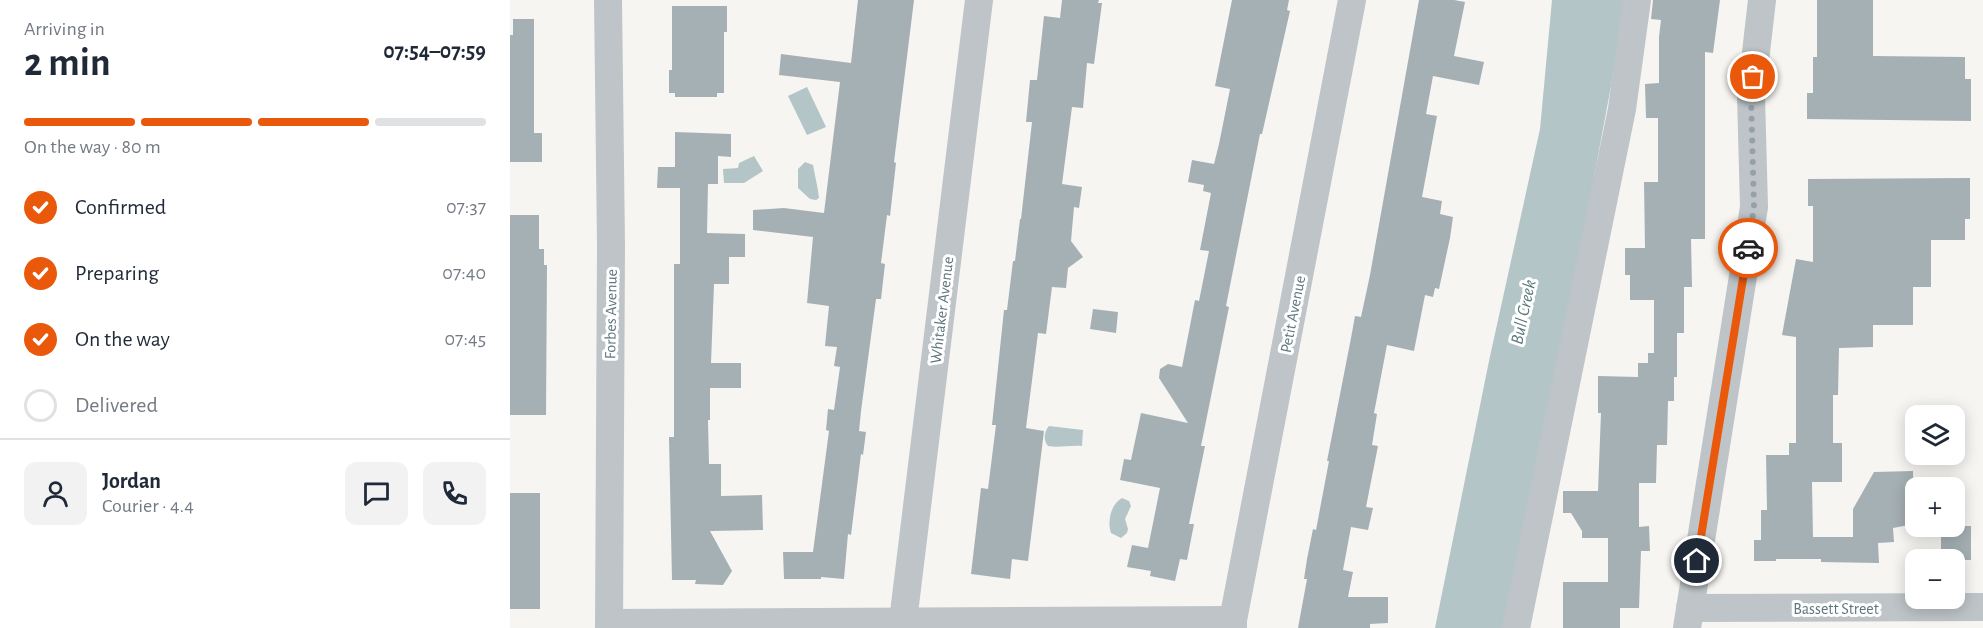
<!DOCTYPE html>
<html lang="en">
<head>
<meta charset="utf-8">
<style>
  body { margin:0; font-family:"Alegreya Sans",sans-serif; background:#f2f2f3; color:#1f2937; height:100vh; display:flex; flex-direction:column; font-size:22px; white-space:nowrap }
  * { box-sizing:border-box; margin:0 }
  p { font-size:20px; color:#747a83 }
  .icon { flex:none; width:33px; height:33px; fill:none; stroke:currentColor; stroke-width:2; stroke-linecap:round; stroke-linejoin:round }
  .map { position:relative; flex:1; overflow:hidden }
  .sheet { display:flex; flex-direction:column; background:#fff; width:510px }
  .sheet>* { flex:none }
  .tools { position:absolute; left:1395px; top:405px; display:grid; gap:12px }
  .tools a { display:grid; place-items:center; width:60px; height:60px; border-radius:12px; background:#fff; box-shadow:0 3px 15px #0003; font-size:30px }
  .pin { position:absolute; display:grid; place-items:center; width:51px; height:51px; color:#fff; margin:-26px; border:3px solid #fff; border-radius:50%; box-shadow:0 2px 6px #0007 }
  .courier { position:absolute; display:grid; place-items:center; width:60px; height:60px; margin:-30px; border:4px solid #ea580c; border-radius:50%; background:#fff; color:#222; box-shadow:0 2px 8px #0007 }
  .summary em { font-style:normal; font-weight:700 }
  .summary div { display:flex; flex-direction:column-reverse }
  .summary { display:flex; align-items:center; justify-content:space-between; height:102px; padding:0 24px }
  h1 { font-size:39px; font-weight:700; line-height:45px }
  .bar { display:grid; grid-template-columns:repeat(4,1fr); gap:9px 6px; align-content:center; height:72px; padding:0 24px }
  .bar i { height:8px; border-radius:4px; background:#e0e1e3 }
  .bar .on { background:#ea580c }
  .bar p { grid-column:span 4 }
  .line { display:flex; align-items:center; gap:15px; padding:0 24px; border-top:2px solid #e0e1e3 }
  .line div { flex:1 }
  .round { display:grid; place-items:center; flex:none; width:63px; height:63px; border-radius:12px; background:#f2f2f3 }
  ol { padding:0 24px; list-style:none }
  li { display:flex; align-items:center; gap:18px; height:66px }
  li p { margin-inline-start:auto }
  li .icon { padding:6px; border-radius:50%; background:#ea580c; color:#fff; stroke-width:4 }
  li:last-child { color:#747a83 }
  li i { width:33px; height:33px; border:3px solid #e0e1e3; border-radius:50% }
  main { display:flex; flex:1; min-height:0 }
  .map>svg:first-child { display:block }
</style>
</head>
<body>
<main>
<section class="sheet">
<div class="summary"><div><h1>2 min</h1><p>Arriving in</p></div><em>07:54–07:59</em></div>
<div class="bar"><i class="on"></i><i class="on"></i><i class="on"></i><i></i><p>On the way · 80 m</p></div>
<ol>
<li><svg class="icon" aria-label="check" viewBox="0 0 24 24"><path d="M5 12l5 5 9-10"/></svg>Confirmed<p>07:37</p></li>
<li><svg class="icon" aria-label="check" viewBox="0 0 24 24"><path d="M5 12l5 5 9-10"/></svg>Preparing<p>07:40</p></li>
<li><svg class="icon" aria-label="check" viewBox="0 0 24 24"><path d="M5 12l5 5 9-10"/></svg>On the way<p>07:45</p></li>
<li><i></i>Delivered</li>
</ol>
<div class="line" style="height:108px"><a class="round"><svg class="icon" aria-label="person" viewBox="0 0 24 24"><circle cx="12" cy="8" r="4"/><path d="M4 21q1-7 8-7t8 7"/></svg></a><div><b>Jordan</b><p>Courier · 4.4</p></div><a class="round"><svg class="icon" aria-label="chat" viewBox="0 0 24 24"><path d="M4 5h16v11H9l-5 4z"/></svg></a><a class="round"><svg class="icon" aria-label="phone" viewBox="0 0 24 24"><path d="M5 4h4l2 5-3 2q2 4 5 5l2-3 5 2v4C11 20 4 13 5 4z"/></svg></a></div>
</section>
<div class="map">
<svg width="1473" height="628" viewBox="0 0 1473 628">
  <rect width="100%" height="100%" fill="#f6f5f2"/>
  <g fill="#b3c5c6">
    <path d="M1042 0H1117L1067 269 996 628H925L979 361 1030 129Z"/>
    <path d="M297 87 316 127 297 135 278 96Z"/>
    <path d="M244 156 253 171 234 183H214L213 169 228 168 229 163Z"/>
    <path d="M295 162 303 165C305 176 308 188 309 198L306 200 300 199 288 188V169Z"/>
    <path d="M539 426 573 430 572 446C559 445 549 448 538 446 533 440 534 432 539 426Z"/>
    <path d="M612 498 619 501 621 506 615 519 618 529 617 533 611 538 601 533C597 521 601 504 612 498Z"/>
  </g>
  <g fill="#a5b0b4">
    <path d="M348 0H404L384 162 386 163 380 216 377 215 371 263 375 264 371 299H366L351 411 349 431 356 432 353 455 351 454 341 535 338 534 334 579 311 577V579H274L273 552H303L319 431 316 430 318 409 324 410 330 367 324 366 327 347 315 346 319 306 297 303 303 237 243 230V210L274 208 314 213 330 82 269 75 271 54 341 63Z"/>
    <path d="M552 0H589L588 3H592L584 64 577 63 573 108 562 107 552 184 572 187 569 208 564 207 561 241 573 257 558 268 556 288 542 287 536 334 528 333 516 428 534 431 518 561 502 559 500 579 461 574 471 488 478 489 486 425H482L494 310H497L503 261H505L510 219H511L522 122H516L520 80H527L534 16 550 18Z"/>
    <path d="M722 0H779L777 10 780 11 752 134H750L716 306 719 307 691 446H695L679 524H684L677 560 670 559 665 581 640 576 641 571 617 567 622 545 638 548 650 488 610 480 614 459 621 460 631 413 678 423 649 378 650 369 658 364 672 367 685 300 689 301 699 251 690 250 701 193 693 191 694 185 678 182 682 160 704 164 709 144 720 89 705 86Z"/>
    <path d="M909 0H944L955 2 944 56 974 62 969 85 923 76 916 114 927 116 912 197 932 201 930 214 943 217 940 238 929 289 925 288 923 297 915 295 904 351 877 345 864 413 867 414 862 445 868 446 856 507 863 508 858 530 841 527 833 570 843 572 838 597H878V623L860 624V628H788L797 579H794L797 559 803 529 806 530 819 461H817L841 338 845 316 851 317 860 275Z"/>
    <path d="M1143 0H1210L1203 53 1195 52V239H1181L1182 287H1174V333H1167V377H1164V401H1158L1157 445H1147L1146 483H1129V527L1139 526 1140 551H1131L1129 608H1110V628H1053V582H1098V538H1072V531L1061 513H1053V491H1088L1091 413H1088V376L1128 377V363H1138V353H1144V300H1120V275H1115V248H1135L1134 182H1148V118H1136L1135 84 1149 83V37L1151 20 1141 19Z"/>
    <path d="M1307 0H1363V56L1455 57V79H1461V121L1297 119V93H1303V57H1307Z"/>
    <path d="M162 6H217V32H214V93H207V97H165V93H159V70H162Z"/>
    <path d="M3 19H24V133H32V162H0V35H3Z"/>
    <path d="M165 132 221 134V157L208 156V184H198L197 233 235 234V257H219V284H204L201 363H231V388H200V420H198L199 464H211V496L252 495 253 530 200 531 222 571 213 585 185 584 186 580H162L159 437H164V264H170V188H147L148 167H165Z"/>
    <path d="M1460 178V219H1455V240H1421V287H1403V325H1363V347L1329 348 1328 395H1323V443H1332V482H1302L1303 537H1343V509L1364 472 1403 471 1404 524 1383 528 1384 542 1368 543 1369 563 1311 562V559H1266V561H1244V540H1251V510H1257L1256 455H1279V443H1286V337L1272 335 1286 259 1303 262V206H1298V179Z"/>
    <path d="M0 215H29V249H34V265H37L36 415H0Z"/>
    <path d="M583 309 608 312 606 333 580 329Z"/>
    <rect x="0" y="493" width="30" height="116"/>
    <rect x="1431" y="526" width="30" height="34"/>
  </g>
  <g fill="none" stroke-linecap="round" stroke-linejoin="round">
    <g stroke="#bec4c7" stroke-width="28">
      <path d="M98 0 101 245 99 628"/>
      <path d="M1180 608 1473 607"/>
      <path d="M393 621 469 0"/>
      <path d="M99 623 723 620"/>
      <path d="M723 628V620L842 0"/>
      <path d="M1006 628 1112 109 1127 0"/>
      <path d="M1177 628 1244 207 1241 96 1252 0"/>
    </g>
  </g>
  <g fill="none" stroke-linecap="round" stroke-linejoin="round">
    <path stroke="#94a2a7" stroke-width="6" stroke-dasharray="0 10.8" d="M1238 248 1244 207 1241 96 1243 77"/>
    <path stroke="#ea580c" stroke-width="8" d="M1187 561 1238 248"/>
  </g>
  <g text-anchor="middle" stroke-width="6" stroke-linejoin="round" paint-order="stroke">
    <g font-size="16" fill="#5f767e" stroke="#fff">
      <text transform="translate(431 310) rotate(-83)" y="6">Whitaker Avenue</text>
      <text transform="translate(100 314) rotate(-89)" y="6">Forbes Avenue</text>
      <text transform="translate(782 314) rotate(-79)" y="6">Petit Avenue</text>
      <text x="1326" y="614">Bassett Street</text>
    </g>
    <g font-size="18" font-style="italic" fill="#5a777a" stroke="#fff">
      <text transform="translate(1013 312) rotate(-78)" y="6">Bull Creek</text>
    </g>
  </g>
</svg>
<div class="tools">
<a><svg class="icon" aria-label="layers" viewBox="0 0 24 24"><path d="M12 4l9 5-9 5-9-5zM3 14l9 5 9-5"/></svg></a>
<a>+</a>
<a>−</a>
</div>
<div class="pin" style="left:1243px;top:77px;background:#ea580c"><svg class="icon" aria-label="bag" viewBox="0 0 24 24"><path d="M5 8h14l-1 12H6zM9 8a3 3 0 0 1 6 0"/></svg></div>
<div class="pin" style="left:1187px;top:561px;background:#1f2937"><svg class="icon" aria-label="home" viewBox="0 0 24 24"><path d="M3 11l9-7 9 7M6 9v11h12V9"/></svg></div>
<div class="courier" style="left:1238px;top:248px"><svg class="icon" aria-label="car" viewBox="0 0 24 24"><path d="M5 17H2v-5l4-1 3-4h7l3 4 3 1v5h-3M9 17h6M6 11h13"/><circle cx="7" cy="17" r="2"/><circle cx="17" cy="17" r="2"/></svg></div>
</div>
</main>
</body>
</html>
